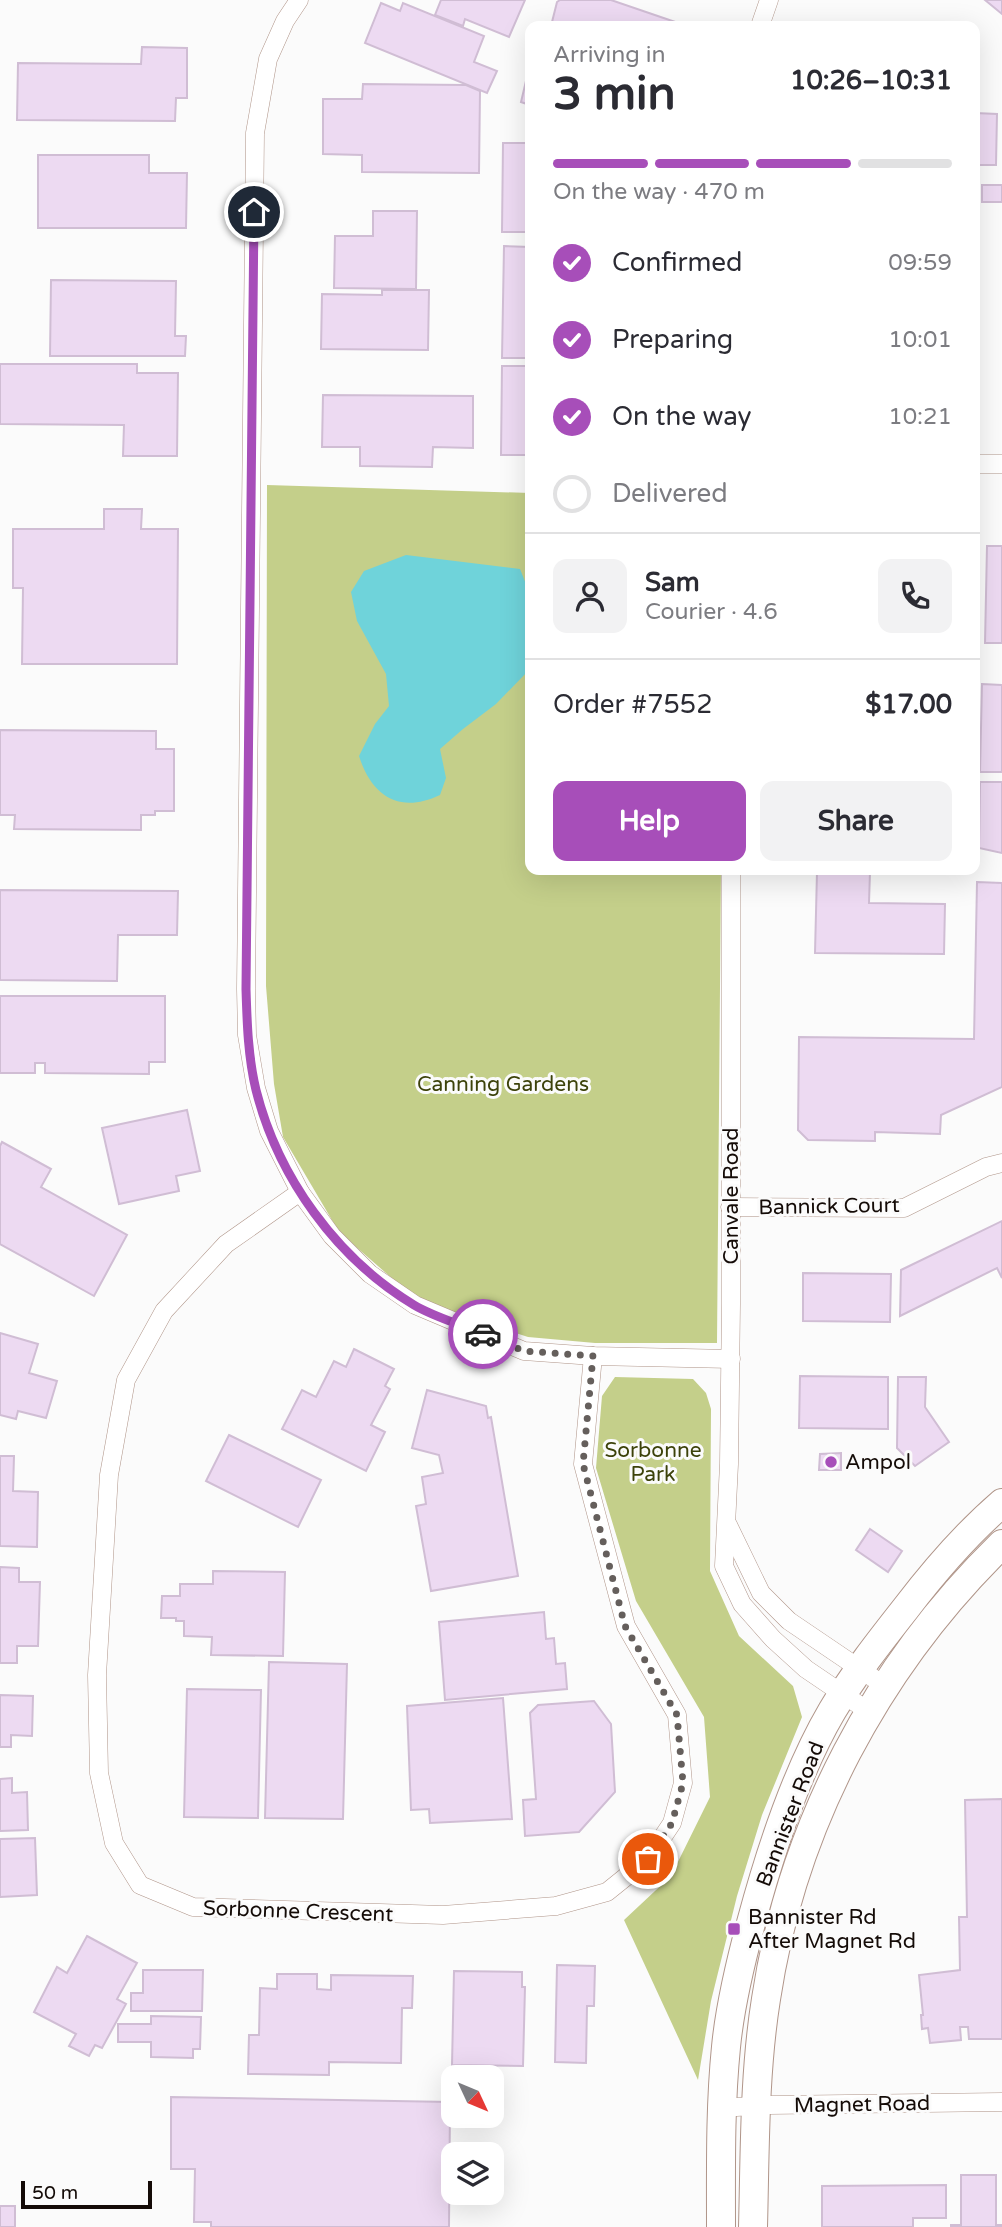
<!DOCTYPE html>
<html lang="en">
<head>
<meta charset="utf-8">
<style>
  body { margin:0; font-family:"Varela Round",sans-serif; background:#f2f2f3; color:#2b2b33; height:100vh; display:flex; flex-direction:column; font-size:26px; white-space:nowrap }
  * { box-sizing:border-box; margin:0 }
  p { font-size:23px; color:#7c7c81 }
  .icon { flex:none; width:38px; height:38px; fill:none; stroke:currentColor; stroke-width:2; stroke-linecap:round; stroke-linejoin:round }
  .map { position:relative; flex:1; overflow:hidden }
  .side { position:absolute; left:525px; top:21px; width:455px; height:854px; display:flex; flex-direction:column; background:#fff; border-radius:14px; box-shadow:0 7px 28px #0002 }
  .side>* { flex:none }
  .needle { width:46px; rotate:134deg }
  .controls { position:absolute; left:441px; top:2065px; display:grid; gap:14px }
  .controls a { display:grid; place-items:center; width:63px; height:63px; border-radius:14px; background:#fff; box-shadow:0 7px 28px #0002; font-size:35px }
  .scale { position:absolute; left:21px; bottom:18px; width:131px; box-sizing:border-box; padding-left:7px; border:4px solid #140b07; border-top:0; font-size:19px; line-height:24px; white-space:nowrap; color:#140b07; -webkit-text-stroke:5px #fbfbfb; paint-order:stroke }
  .pin { position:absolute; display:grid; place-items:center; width:60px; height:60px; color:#fff; margin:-30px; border:4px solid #fff; border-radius:50%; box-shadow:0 2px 7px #0007 }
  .courier { position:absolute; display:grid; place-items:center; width:70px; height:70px; margin:-35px; border:5px solid #a74eb9; border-radius:50%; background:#fff; color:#222; box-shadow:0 2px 9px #0007 }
  .headline em { font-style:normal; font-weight:700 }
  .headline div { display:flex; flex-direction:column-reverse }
  .headline { display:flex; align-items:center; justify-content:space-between; height:119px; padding:0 28px }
  h1 { font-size:46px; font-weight:700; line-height:52px }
  .bar { display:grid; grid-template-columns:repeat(4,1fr); gap:10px 7px; align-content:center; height:84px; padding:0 28px }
  .bar i { height:9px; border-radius:5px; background:#e1e1e2 }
  .bar .selected { background:#a74eb9 }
  .bar p { grid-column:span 4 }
  .line { display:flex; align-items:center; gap:18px; padding:0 28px; border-top:2px solid #e1e1e2 }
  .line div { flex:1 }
  .round { display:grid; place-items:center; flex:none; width:74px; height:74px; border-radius:14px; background:#f2f2f3 }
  ol { padding:0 28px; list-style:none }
  li { display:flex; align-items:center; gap:21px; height:77px }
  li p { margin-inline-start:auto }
  li .icon { padding:7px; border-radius:50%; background:#a74eb9; color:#fff; stroke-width:4 }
  li:last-child { color:#7c7c81 }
  li i { width:38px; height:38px; border:4px solid #e1e1e2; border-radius:50% }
  .button { display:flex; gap:14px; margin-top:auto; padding:14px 28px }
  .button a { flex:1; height:80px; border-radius:14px; background:#a74eb9; color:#fff; font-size:28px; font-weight:700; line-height:80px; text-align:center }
  .button a+a { background:#f2f2f3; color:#2b2b33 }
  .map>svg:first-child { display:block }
</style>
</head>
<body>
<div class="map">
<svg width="1002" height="2227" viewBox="0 0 1002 2227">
  <rect width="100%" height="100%" fill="#fbfbfb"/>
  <g fill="#c4cf8a">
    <path d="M267 485 530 493V870H721L717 1343H595L528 1337 418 1301 339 1232 283 1137 274 1084 266 986Z"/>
    <path d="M615 1377 693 1379 706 1393 711 1409 710 1571 739 1636 793 1686 802 1717 762 1815 737 1896 711 2001 698 2080 624 1920 671 1876 710 1797 704 1717 636 1601 596 1468 602 1396Z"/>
  </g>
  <path fill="#6fd3da" d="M406 555 520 569 530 594V669L496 704 463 729 440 749 446 778 440 795C400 814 372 797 359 756L375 724 389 706 386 674 357 621 351 592 364 571Z"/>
  <g fill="#eddaf2" stroke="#d0bdd4" stroke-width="2">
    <path d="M441 0H525L509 37 465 19 463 26 435 15Z"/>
    <path d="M560 0H611L687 26H551L557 2Z"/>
    <path d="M985 0H1002V14Z"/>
    <path d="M381 3 400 11 403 3 484 36 474 62 497 71 487 93 365 43Z"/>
    <path d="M142 47 187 48V98H176L175 121 17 120 18 63 141 64Z"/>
    <path d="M530 64V105L521 102Z"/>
    <path d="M363 84 466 85 480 91 479 173 362 172V155L323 154V99H362Z"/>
    <path d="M975 113 997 114 996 165H975Z"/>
    <path d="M503 143H530V232H502Z"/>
    <path d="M38 155H149V173H187L186 228H38Z"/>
    <rect x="982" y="185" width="20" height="17"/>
    <path d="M373 211H417L416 289 334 288 335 236H373Z"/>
    <path d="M504 246 530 247V358H502Z"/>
    <path d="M51 280 176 281 175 336H186L185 356H50Z"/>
    <path d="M382 290H429L428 350 321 349 322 294 382 295Z"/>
    <path d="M0 364H137V373H178L177 456H123L124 425 0 424Z"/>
    <path d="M502 366H530V455H501Z"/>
    <path d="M323 395 473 396V448L433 447 432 467 360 466V447H322Z"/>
    <path d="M104 509H142L141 529H178L177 664H22L23 588H13V529H104Z"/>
    <path d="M987 546H1002V643H985Z"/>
    <path d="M982 684 1002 685V772H980Z"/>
    <path d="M0 730 156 731V749H174V811H155V815H141V830L14 829 15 815H0Z"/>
    <path d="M980 782H1002V853L979 848Z"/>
    <path d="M817 872H870L869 903 945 904 944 954 815 953Z"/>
    <path d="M977 882 1002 883V1087L941 1115 940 1134 875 1132V1141L808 1140 798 1130 799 1037 974 1039Z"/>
    <path d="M0 890 178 891 177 935H118L117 981 0 980Z"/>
    <path d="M0 996H165V1062H149V1074L45 1073V1063H35V1073H0Z"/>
    <path d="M187 1110 200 1171 176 1176 179 1191 119 1204 102 1128Z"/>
    <path d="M2 1142 51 1169 41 1187 127 1235 94 1296 0 1244V1146Z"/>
    <path d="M1002 1221V1278L997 1268 900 1316 901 1270Z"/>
    <path d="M803 1273 891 1274 890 1322 803 1321Z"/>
    <path d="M0 1333 38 1344 29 1373 57 1381 46 1418 18 1411 16 1419 0 1415Z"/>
    <path d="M354 1349 394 1369 385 1386 390 1389 371 1425 385 1432 366 1471 282 1429 302 1390 316 1397 334 1361 346 1367Z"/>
    <path d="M800 1376 888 1377V1429L799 1428Z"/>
    <path d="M898 1377H926L925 1407 949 1442 915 1466 897 1448Z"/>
    <path d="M427 1390 486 1406 488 1418 491 1417 518 1576 431 1591 416 1506 426 1504 422 1477 443 1473 439 1455 412 1448Z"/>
    <path d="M229 1435 321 1480 298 1527 206 1481Z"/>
    <path d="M841 1453V1470H819L820 1454Z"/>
    <path d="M0 1456H14L13 1491 38 1492 37 1547 0 1546Z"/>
    <path d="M870 1529 902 1551 888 1572 856 1550Z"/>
    <path d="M0 1567 19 1568V1582H40L38 1646H17V1663H0Z"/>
    <path d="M213 1571 285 1572 283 1656 211 1655 212 1637 184 1636V1621H176V1618H161L162 1596H180V1584H213Z"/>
    <path d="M544 1612 546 1639 554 1638 556 1664 565 1663 567 1689 445 1700 439 1622Z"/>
    <path d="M269 1662 347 1664 343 1819 265 1818Z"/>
    <path d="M187 1689 261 1690 258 1818 184 1817Z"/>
    <path d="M0 1695 33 1696 32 1736 11 1735V1747H0Z"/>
    <path d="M503 1698 512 1819 430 1823 429 1809 411 1810 407 1706Z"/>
    <path d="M594 1701 611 1724 615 1792 579 1832 525 1836 523 1800 536 1799 530 1713 538 1705Z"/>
    <path d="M12 1778V1793L27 1792 28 1830 0 1831V1779Z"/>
    <path d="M1002 1799V2039H969L968 2027H960L961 2040 930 2043 928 2028 922 2029 921 2015H923L919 1975 960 1970 959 1917H967L965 1800Z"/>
    <path d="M35 1838 37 1895 0 1897V1839Z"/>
    <path d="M87 1936 137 1963 117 1999 126 2004 102 2048 95 2045 89 2056 69 2046 76 2034 34 2012 57 1967 67 1973Z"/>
    <path d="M557 1965 595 1966 594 2006H587L586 2063 555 2062Z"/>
    <path d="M143 1970H203L202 2011H131V1993H143Z"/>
    <path d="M454 1971 522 1972V1987H525L523 2066 452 2065Z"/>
    <path d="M277 1974H317V1989L331 1990V1975L413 1976 412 2008H402L401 2063 329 2062V2075L248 2074 249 2035H259L260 1988 277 1989Z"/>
    <path d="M151 2016 201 2017 200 2049H193V2058L151 2057V2042H118V2024H151Z"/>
    <path d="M171 2097 450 2102 449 2227H211V2222H194L195 2169H171Z"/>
    <path d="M961 2175H996V2225H1002V2227H951V2225H961Z"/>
    <path d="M946 2185V2218H913V2227H822V2186Z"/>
    <rect x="0" y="2206" width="15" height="21"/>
  </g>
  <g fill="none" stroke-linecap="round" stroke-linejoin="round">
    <defs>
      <g id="minor">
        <path d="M299 0 285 21 268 59 255 133 246 989 247 1035 256 1088 269 1131 300 1192 332 1236 370 1274 415 1305 524 1351 593 1356 731 1359"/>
        <path d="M760 26 769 0"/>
        <path d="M975 464H1002"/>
        <path d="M731 870V1304L729 1464 724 1566 742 1604 773 1639 806 1669 868 1711"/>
        <path d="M300 1192 226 1244 164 1311 126 1380 109 1475 97 1675 99 1773 114 1843 140 1885 193 1907 443 1915 556 1906 607 1892 648 1859 672 1823 683 1783 677 1715 626 1626 583 1464 593 1356"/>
        <path d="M730 1207 904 1208 986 1167 1002 1163"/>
        <path d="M728 1525 761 1593 789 1621 885 1686"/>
        <path d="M721 2108 769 2105 1002 2102"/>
      </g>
      <g id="primary">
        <path d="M721 2227C721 2167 720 2107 726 2047 730 2005 740 1964 751 1923 770 1852 795 1774 832 1711 854 1674 880 1641 906 1608 935 1570 966 1534 1002 1503"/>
        <path d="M753 2227C755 2151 754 2074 766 1999 792 1826 877 1666 1002 1544"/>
      </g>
    </defs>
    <use href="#minor" stroke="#b09589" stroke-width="19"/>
    <use href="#primary" stroke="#b09589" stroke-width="30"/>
    <use href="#minor" stroke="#fff" stroke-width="18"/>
    <use href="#primary" stroke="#fff" stroke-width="28"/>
  </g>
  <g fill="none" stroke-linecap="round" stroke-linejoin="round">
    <path stroke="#655f5c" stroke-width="7" stroke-dasharray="0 12.6" d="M483 1334 524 1351 593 1356 583 1464 625 1626 677 1715 683 1783 672 1823 648 1859"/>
    <path stroke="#a74eb9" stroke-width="9" d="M254 212 246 989C247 1022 248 1057 256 1090 278 1177 336 1258 414 1305 434 1317 460 1324 483 1334"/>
  </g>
  <g fill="#a74eb9" stroke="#fbfbfb" stroke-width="2.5">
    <circle cx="831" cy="1462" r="7"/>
    <rect x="727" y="1922" width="14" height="14" rx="3.5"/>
  </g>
  <g text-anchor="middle" stroke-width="6" stroke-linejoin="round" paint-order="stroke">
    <g font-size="21" fill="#3c420a" stroke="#fbfbfb">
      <text x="503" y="1091">Canning Gardens</text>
      <text x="653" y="1457">Sorbonne<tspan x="653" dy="24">Park</tspan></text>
    </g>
    <g font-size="21" fill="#140b07" stroke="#fbfbfb">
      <text transform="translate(731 1196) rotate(-90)" y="7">Canvale Road</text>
      <text transform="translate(829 1206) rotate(-1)" y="7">Bannick Court</text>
      <text transform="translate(790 1814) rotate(-69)" y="7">Bannister Road</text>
      <text transform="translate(298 1911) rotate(2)" y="7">Sorbonne Crescent</text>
      <text transform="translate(862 2104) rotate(-1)" y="7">Magnet Road</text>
    </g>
    <g font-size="21" fill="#140b07" stroke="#fbfbfb" text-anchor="start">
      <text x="845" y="1469">Ampol</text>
      <text x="748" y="1924">Bannister Rd<tspan x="748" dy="24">After Magnet Rd</tspan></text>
    </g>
  </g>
</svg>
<div class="controls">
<a><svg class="needle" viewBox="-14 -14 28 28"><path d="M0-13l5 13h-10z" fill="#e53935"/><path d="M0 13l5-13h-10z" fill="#7c7c81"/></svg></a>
<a><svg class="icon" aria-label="layers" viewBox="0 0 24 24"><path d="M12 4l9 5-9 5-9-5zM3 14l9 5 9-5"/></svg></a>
</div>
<div class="scale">50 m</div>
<div class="pin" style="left:648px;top:1859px;background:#ea580c"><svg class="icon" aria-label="bag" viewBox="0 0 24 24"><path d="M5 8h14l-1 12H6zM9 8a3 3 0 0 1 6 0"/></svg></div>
<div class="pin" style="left:254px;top:212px;background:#1f2937"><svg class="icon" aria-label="home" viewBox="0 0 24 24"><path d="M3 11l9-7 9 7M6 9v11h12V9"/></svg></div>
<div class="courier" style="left:483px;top:1334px"><svg class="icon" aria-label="car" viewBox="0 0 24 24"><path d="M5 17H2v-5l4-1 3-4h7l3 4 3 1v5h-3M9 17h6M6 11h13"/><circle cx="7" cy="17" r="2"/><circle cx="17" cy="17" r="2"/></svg></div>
<section class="side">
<div class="headline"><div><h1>3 min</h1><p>Arriving in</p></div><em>10:26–10:31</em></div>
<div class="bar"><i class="selected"></i><i class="selected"></i><i class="selected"></i><i></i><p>On the way · 470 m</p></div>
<ol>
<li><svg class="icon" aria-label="check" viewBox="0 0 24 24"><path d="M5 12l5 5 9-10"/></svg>Confirmed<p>09:59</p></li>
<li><svg class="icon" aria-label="check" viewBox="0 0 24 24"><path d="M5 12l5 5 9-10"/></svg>Preparing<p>10:01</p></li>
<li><svg class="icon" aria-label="check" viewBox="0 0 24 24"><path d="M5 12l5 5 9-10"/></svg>On the way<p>10:21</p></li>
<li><i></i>Delivered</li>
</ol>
<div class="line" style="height:126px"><a class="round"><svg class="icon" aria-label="person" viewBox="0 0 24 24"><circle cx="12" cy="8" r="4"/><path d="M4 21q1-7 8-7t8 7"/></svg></a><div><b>Sam</b><p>Courier · 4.6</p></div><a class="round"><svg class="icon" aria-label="phone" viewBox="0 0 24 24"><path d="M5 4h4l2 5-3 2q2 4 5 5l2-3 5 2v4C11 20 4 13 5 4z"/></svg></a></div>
<div class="line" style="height:91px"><div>Order #7552</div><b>$17.00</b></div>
<div class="button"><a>Help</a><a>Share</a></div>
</section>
</div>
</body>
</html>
